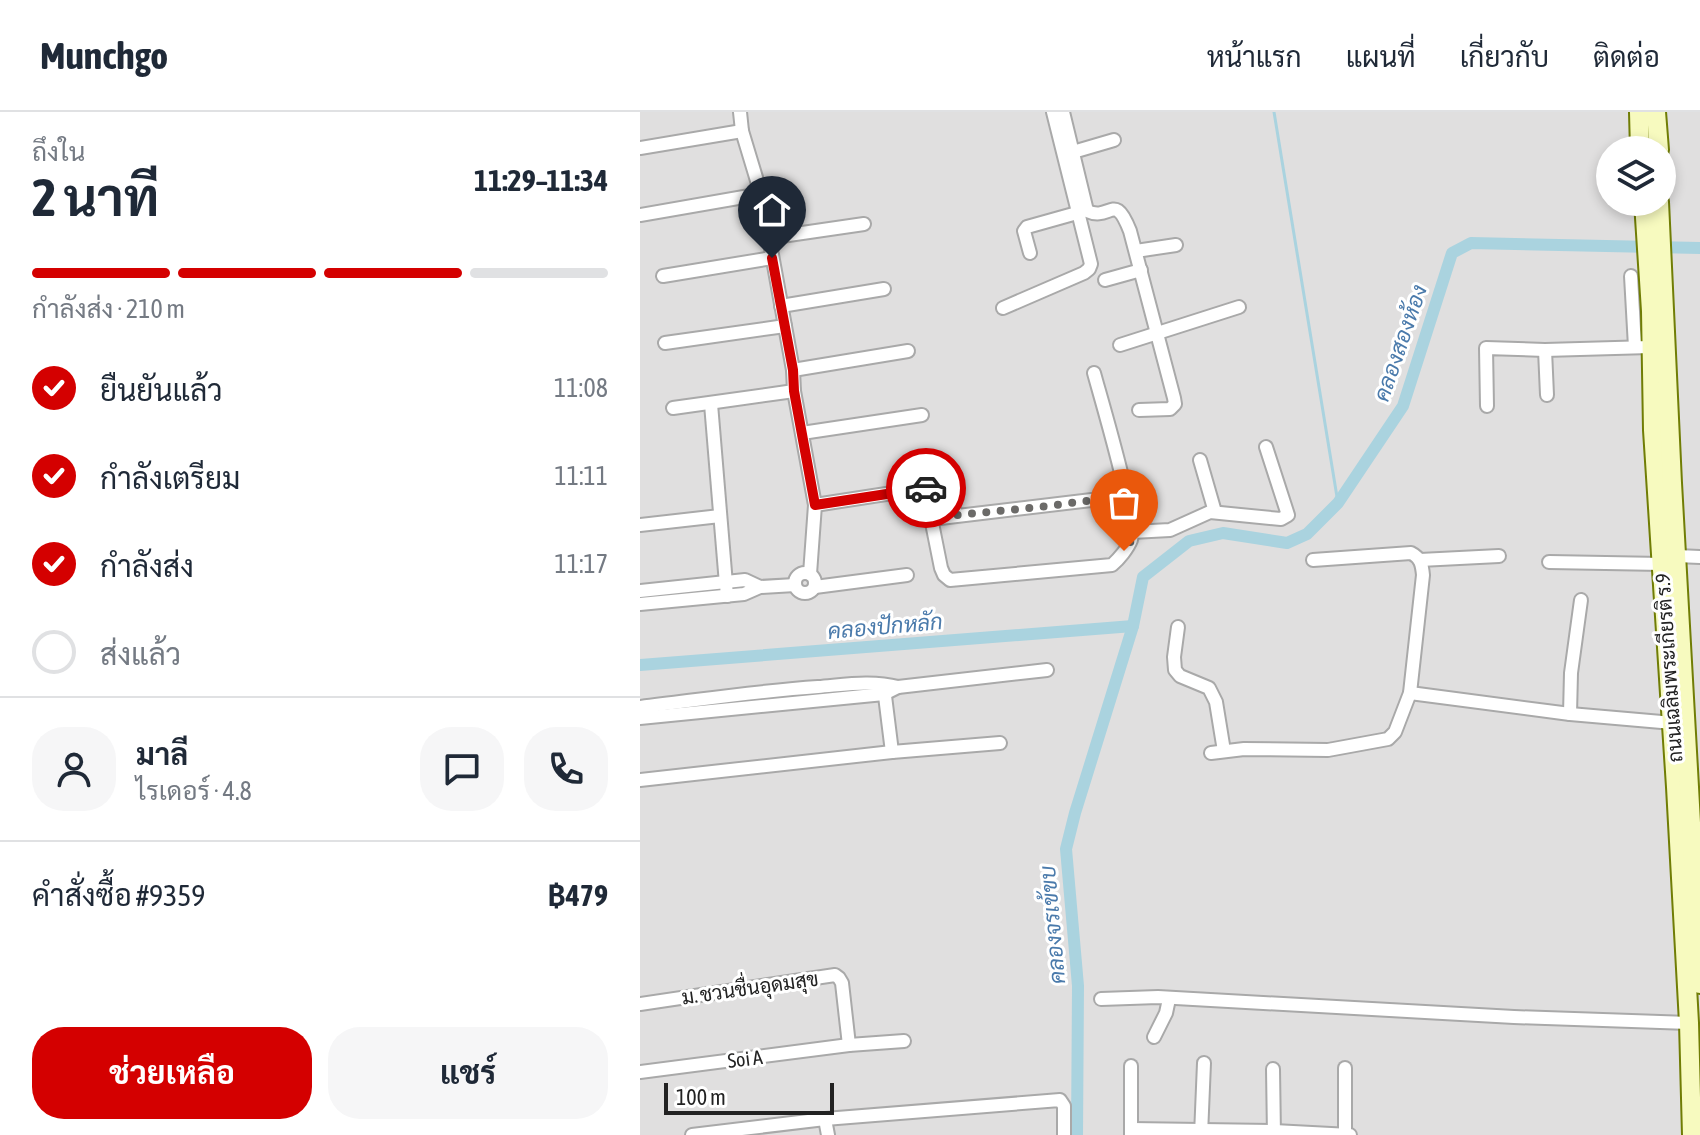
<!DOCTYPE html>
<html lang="th">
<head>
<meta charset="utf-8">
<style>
  body { margin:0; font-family:"Asap Condensed",Sarabun,sans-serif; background:#f6f6f7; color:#1f2937; height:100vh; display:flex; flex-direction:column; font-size:30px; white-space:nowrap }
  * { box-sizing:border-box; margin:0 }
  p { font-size:26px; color:#747a83 }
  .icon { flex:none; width:44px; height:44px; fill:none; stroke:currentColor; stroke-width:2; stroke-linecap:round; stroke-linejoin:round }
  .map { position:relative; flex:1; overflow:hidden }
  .drawer { display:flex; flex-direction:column; background:#fff; width:640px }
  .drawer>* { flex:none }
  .buttons { position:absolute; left:956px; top:24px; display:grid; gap:16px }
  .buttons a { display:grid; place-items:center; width:80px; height:80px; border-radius:50%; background:#fff; box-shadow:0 4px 12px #0003; font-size:40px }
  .scale { position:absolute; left:24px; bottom:20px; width:170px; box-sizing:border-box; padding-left:8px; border:4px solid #222; border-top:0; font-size:22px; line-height:28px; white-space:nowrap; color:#222; -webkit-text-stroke:6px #fff; paint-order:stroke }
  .pin { position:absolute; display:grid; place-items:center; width:68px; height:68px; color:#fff; margin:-82px -34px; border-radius:50% 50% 50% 0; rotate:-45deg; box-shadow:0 0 8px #0007 }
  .pin .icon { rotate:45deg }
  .courier { position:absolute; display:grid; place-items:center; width:80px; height:80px; margin:-40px; border:6px solid #d40000; border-radius:50%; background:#fff; color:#222; box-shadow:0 2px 10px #0007 }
  .overview em { font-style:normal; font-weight:700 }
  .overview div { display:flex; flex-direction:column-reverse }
  .overview { display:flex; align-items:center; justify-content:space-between; height:136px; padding:0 32px }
  h1 { font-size:52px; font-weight:700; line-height:60px }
  .bar { display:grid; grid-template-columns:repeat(4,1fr); gap:12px 8px; align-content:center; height:96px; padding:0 32px }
  .bar i { height:10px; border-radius:6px; background:#e0e1e3 }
  .bar .selected { background:#d40000 }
  .bar p { grid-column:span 4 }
  .line { display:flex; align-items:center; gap:20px; padding:0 32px; border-top:2px solid #e0e1e3 }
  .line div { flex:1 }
  .round { display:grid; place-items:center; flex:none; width:84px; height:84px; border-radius:32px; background:#f6f6f7 }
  ol { padding:0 32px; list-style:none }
  li { display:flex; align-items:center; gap:24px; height:88px }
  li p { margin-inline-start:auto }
  li .icon { padding:8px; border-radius:50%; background:#d40000; color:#fff; stroke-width:4 }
  li:last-child { color:#747a83 }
  li i { width:44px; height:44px; border:4px solid #e0e1e3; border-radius:50% }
  .action { display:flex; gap:16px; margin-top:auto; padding:16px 32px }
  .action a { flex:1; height:92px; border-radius:32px; background:#d40000; color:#fff; font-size:32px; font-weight:700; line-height:92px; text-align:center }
  .action a+a { background:#f6f6f7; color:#1f2937 }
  header { display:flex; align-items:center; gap:48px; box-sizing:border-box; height:112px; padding:0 40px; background:#fff; border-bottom:2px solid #e0e1e3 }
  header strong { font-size:38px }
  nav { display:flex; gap:44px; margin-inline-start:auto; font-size:28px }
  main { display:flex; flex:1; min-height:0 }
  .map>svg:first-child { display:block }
</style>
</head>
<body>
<header>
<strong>Munchgo</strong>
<nav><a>หน้าแรก</a><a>แผนที่</a><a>เกี่ยวกับ</a><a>ติดต่อ</a></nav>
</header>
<main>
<section class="drawer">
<div class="overview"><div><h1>2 นาที</h1><p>ถึงใน</p></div><em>11:29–11:34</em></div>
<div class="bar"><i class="selected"></i><i class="selected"></i><i class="selected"></i><i></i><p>กำลังส่ง · 210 m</p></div>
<ol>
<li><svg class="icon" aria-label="check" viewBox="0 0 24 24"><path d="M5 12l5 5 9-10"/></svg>ยืนยันแล้ว<p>11:08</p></li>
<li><svg class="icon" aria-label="check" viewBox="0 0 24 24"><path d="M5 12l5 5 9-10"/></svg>กำลังเตรียม<p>11:11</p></li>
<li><svg class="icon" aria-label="check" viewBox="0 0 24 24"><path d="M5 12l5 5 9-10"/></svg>กำลังส่ง<p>11:17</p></li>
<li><i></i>ส่งแล้ว</li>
</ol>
<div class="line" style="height:144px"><a class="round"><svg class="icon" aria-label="person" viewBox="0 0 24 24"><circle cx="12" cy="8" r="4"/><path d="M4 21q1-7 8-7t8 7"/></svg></a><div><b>มาลี</b><p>ไรเดอร์ · 4.8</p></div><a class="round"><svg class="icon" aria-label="chat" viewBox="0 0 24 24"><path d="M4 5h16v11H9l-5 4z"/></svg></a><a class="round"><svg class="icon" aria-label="phone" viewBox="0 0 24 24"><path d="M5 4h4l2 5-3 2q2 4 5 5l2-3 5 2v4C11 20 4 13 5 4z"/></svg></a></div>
<div class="line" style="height:104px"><div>คำสั่งซื้อ #9359</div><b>฿479</b></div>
<div class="action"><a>ช่วยเหลือ</a><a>แชร์</a></div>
</section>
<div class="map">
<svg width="1060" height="1023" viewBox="0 0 1060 1023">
  <rect width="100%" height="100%" fill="#f2efe9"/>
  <path fill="#e0dfdf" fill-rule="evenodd" d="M0 0H1060V1023H0ZM970 38H1022V90H970Z"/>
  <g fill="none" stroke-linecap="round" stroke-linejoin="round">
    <path stroke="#aad3df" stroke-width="3" d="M634 0 698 391"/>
    <g stroke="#aad3df" stroke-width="12">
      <path d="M0 553 493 514"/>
      <path d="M437 1023 438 874 426 737 435 701 493 514 503 465 549 429 583 421 647 431 667 422 698 391 763 294 812 141 831 131 1060 136"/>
    </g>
    <defs>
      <g id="street">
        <path d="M100 0 102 19 121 82 153 258 154 279 175 393 170 462"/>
        <path d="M423 0 447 99C471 110 474 78 490 119L534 286 535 292 530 297 499 298"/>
        <path d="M0 36 102 19"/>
        <path d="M433 40 474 28"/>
        <path d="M0 103 121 82"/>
        <path d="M128 126 224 112"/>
        <path d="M496 139 536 133"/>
        <path d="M390 141 384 119 387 115 437 101"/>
        <path d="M23 164 132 146"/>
        <path d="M991 164 995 235"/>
        <path d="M465 168 501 158"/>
        <path d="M141 194 244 177"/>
        <path d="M363 196 444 161 449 157 451 152 413 0"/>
        <path d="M25 231 145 214"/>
        <path d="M480 233 599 195"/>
        <path d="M905 238 907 283"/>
        <path d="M153 258 268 239"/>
        <path d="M71 292 87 484"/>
        <path d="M847 294 846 236 905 238 1010 235"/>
        <path d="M33 296 154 279"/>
        <path d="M162 321 282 303"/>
        <path d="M560 348 575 400"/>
        <path d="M285 376 301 456 304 463 310 468 472 453C479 447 488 436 491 428 498 410 461 287 454 261"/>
        <path d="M175 393 285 376C301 380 310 387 317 403"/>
        <path d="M292 407 485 384"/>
        <path d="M0 413 80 404"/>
        <path d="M492 420 530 418 570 400 641 407 648 403 626 335"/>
        <path d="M1037 444 1060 445"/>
        <path d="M780 448 859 444"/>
        <path d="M909 450 1022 452"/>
        <circle cx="165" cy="471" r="10"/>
        <path d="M175 475 267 463"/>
        <path d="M0 479 105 468 120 475"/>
        <path d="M0 492 104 482 120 475 155 473"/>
        <path d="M538 515 534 545 535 558 540 564 569 576 576 590 584 639"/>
        <path d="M244 576 252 640"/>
        <path d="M770 581 930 602 1033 611"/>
        <path d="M0 595C59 588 118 579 178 575 204 573 232 568 258 575"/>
        <path d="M930 602 931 561 941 488"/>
        <path d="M0 606 244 582 258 575 407 558"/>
        <path d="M571 641 604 637 688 638 748 627 755 620 770 581 783 463C782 453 781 446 771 441L673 448"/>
        <path d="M0 668 252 640 360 631"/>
        <path d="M461 887 518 885 874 905 1049 911"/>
        <path d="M0 892 195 863 199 866 202 871 209 933"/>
        <path d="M514 925 526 901 529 887"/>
        <path d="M705 956V1023"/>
        <path d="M633 957 634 1023"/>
        <path d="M0 960 209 933 264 929"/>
        <path d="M185 1007 188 1023"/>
        <path d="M491 1017 634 1019 710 1023"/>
        <path d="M52 1023 185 1007 420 988 424 994V1023"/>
        <path d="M491 1023V954"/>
        <path d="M561 1023 564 951"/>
      </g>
      <g id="secondary">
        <path d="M999 0 1000 38"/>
        <path d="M1016 0 1019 38"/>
        <path d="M1004 90 1011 199 1013 318 1036 675 1049 911 1052 1023"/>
        <path d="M1019 90 1032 371 1060 872"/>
      </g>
    </defs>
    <use href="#street" stroke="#a9a9a9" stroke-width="16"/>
    <use href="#secondary" stroke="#707d05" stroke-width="22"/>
    <use href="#street" stroke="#fff" stroke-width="12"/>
    <use href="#secondary" stroke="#f7fabf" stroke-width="18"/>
  </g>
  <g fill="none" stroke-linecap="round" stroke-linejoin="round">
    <path stroke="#6b6a68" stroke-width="8" stroke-dasharray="0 14.4" d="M286 376C302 381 310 388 317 403L400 395 485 384C489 394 495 416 492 427 492 428 484 438 484 439"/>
    <path stroke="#d40000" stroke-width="10" d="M132 146 153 258 154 279 175 393 286 376"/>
  </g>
  <g text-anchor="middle" stroke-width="6" stroke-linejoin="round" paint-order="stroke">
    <g font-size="20" fill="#222" stroke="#fff">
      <text transform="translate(1029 556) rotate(-94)" y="7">ถนนเฉลิมพระเกียรติ ร.9</text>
      <text transform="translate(110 876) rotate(-8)" y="7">ม. ชวนชื่นอุดมสุข</text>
      <text transform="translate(105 947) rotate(-7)" y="7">Soi A</text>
    </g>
    <g font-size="22" font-style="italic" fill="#4a7aab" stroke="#fff">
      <text transform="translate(760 231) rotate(-71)" y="8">คลองสองห้อง</text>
      <text transform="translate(245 514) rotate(-5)" y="8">คลองปักหลัก</text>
      <text transform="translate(412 813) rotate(-95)" y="8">คลองจรเข้ขบ</text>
    </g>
  </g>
</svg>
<div class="buttons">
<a><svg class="icon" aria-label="layers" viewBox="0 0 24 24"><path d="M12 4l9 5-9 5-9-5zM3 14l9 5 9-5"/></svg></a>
</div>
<div class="scale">100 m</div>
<div class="pin" style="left:484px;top:439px;background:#ea580c"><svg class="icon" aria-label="bag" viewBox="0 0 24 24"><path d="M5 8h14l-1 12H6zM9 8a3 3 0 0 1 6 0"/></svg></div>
<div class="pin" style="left:132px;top:146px;background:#1f2937"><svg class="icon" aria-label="home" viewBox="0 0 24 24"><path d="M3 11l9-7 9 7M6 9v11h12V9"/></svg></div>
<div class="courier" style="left:286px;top:376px"><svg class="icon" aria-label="car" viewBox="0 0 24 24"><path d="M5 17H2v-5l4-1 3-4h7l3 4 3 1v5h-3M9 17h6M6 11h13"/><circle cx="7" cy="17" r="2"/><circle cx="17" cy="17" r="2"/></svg></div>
</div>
</main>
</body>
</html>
